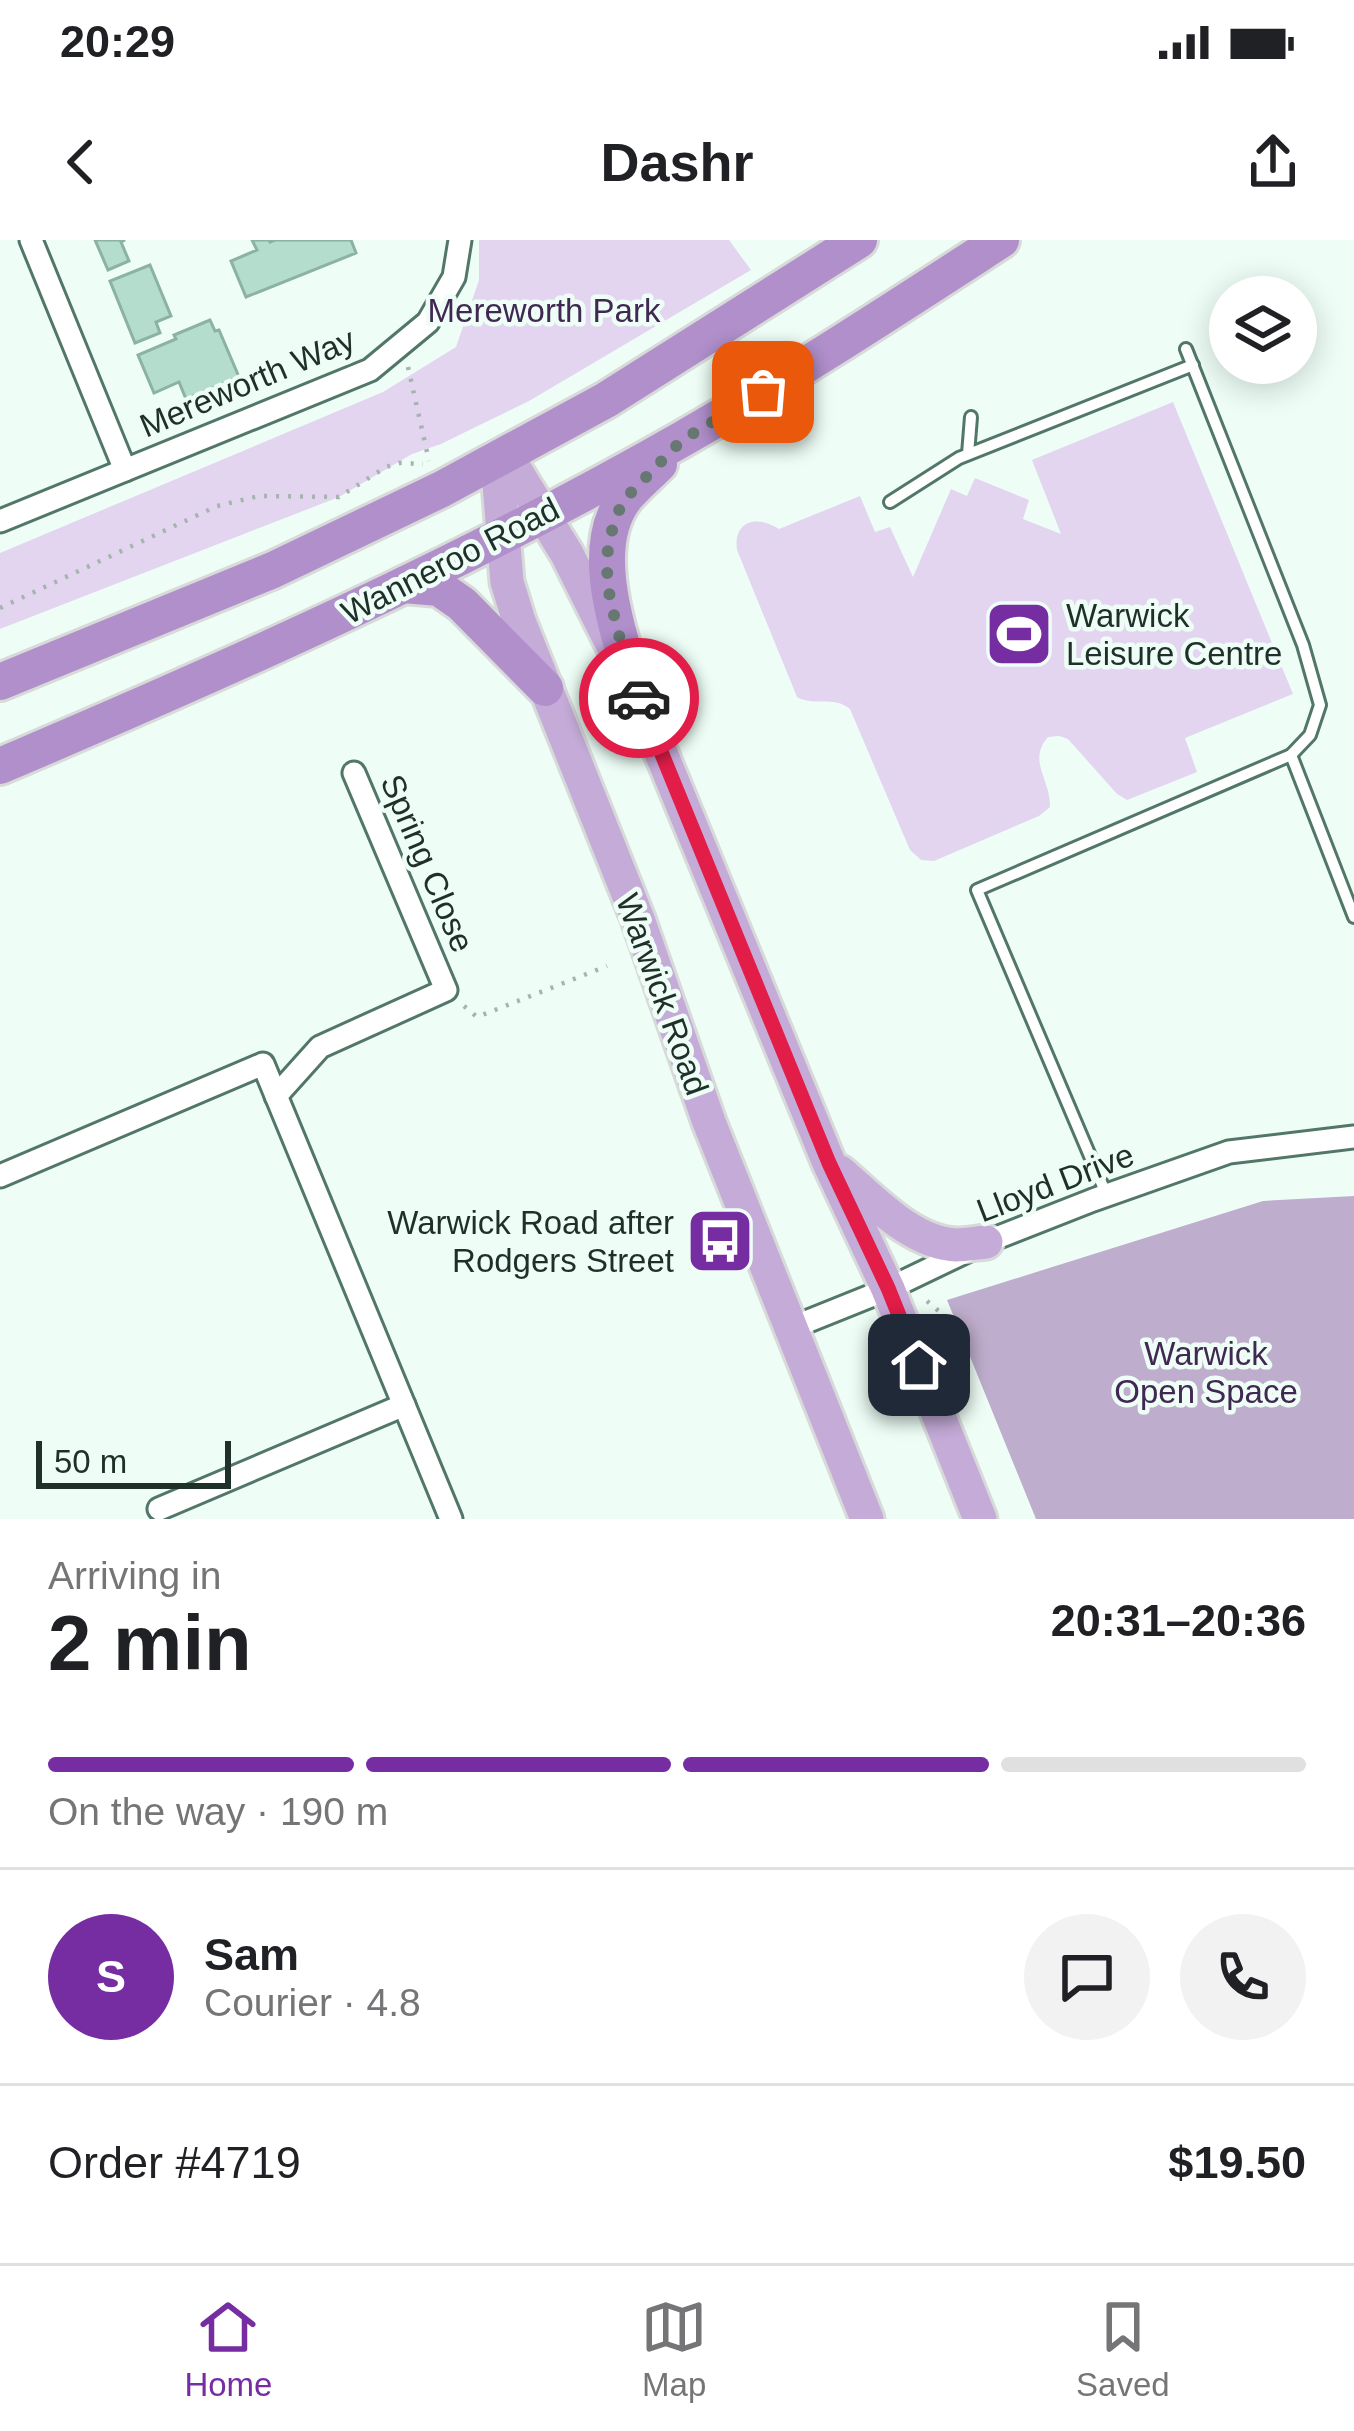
<!DOCTYPE html>
<html lang="en">
<head>
<meta charset="utf-8">
<style>
  body { margin:0; font-family:Helvetica,sans-serif; background:#f2f2f2; color:#202124; height:100vh; display:flex; flex-direction:column; font-size:45px; white-space:nowrap }
  * { box-sizing:border-box; margin:0 }
  p { font-size:39px; color:#757577 }
  .icon { flex:none; width:66px; height:66px; fill:none; stroke:currentColor; stroke-width:2; stroke-linecap:round; stroke-linejoin:round }
  .map { position:relative; height:1279px; overflow:hidden }
  .panel { display:flex; flex-direction:column; background:#fff; flex:1 }
  .panel>* { flex:none }
  .fabs { position:absolute; left:1209px; top:36px; display:grid; gap:24px }
  .fabs a { display:grid; place-items:center; width:108px; height:108px; border-radius:50%; background:#fff; box-shadow:0 6px 30px #0003; font-size:60px }
  .scale { position:absolute; left:36px; bottom:30px; width:195px; box-sizing:border-box; padding-left:12px; border:6px solid #1f2f29; border-top:0; font-size:33px; line-height:42px; white-space:nowrap; color:#1f2f29; -webkit-text-stroke:9px #eefef7; paint-order:stroke }
  .pin { position:absolute; display:grid; place-items:center; width:102px; height:102px; color:#fff; margin:-51px; border-radius:24px; box-shadow:0 6px 18px #0006 }
  .courier { position:absolute; display:grid; place-items:center; width:120px; height:120px; margin:-60px; border:9px solid #e11d48; border-radius:50%; background:#fff; color:#222; box-shadow:0 3px 15px #0007 }
  .overview em { font-style:normal; font-weight:600 }
  .overview div { display:flex; flex-direction:column-reverse }
  .overview { display:flex; align-items:center; justify-content:space-between; height:204px; padding:0 48px }
  h1 { font-size:78px; font-weight:600; line-height:90px }
  .bar { display:grid; grid-template-columns:repeat(4,1fr); gap:18px 12px; align-content:center; height:144px; padding:0 48px }
  .bar i { height:15px; border-radius:9px; background:#e0e0e0 }
  .bar .active { background:#752da1 }
  .bar p { grid-column:span 4 }
  .line { display:flex; align-items:center; gap:30px; padding:0 48px; border-top:3px solid #e0e0e0 }
  .line div { flex:1 }
  .round { display:grid; place-items:center; flex:none; width:126px; height:126px; border-radius:63px; background:#f2f2f2 }
  .status { display:flex; justify-content:space-between; align-items:center; height:84px; padding:0 60px; background:#fff; direction:ltr }
  .status svg { height:33px; fill:currentColor }
  header { display:flex; justify-content:space-between; align-items:center; height:156px; padding:0 48px; background:#fff; font-size:54px; font-weight:600 }
  .menu { display:flex; justify-content:space-around; align-items:center; height:168px; border-top:3px solid #e0e0e0; background:#fff; font-size:33px; color:#757577 }
  .menu a { display:grid; justify-items:center; gap:6px }
  .menu .active { color:#752da1 }
  .map>svg:first-child { display:block }
</style>
</head>
<body>
<div class="status"><b>20:29</b><svg viewBox="0 0 49 12"><path d="M0 12V9h3v3zM5 12V6h3v6zM10 12V3h3v9zM15 12V0h3v12zM26 1h20v11H26zM47 4h2v5h-2z"/></svg></div>
<header><svg class="icon" aria-label="back" viewBox="0 0 24 24"><path d="M15 5l-7 7 7 7"/></svg>Dashr<svg class="icon" aria-label="share" viewBox="0 0 24 24"><path d="M12 15V3M7 8l5-5 5 5M5 13v7h14v-7"/></svg></header>
<div class="map">
<svg width="1354" height="1279" viewBox="0 0 1354 1279">
  <rect width="100%" height="100%" fill="#eefef7"/>
  <g fill="#e3d5f0">
    <path d="M479 0H729L751 30 529 161 441 204 412 214 339 257 0 389V313L383 152 456 107 479 40Z"/>
    <path d="M1173 162 1293 454 1185 498 1197 532 1127 560 1117 554 1068 499 1059 496 1048 497C1027 521 1051 540 1050 567L1039 576 934 621 921 620 910 610 850 469C833 455 815 467 797 457L737 310C733 280 758 275 779 289L860 256 875 292 890 287 913 337 951 249 967 256 975 238 1029 260 1023 279 1061 294 1032 220Z"/>
  </g>
  <path fill="#beadcc" d="M1354 956V1279H1036L947 1060 1263 961Z"/>
  <g fill="#b4ddcd" stroke="#8bb2a3" stroke-width="3">
    <path d="M95 0H125L121 2 129 21 108 30Z"/>
    <path d="M252 0H269L270 2 275 0H351L356 13 246 57 231 21 257 10Z"/>
    <path d="M150 25 171 76 156 82 160 93 135 103 110 41Z"/>
    <path d="M210 80 215 91 219 90 239 137 186 159 179 142 154 153 138 115 176 99 174 95Z"/>
  </g>
  <g fill="none" stroke-linecap="round" stroke-linejoin="round">
    <defs>
      <g id="service">
        <path d="M1186 109 1303 405 1320 465 1310 495 1291 515"/>
        <path d="M968 214 971 177"/>
        <path d="M890 262 959 218 1193 125"/>
        <path d="M1107 956 977 650 1291 515 1354 677"/>
      </g>
      <g id="minor">
        <path d="M31 0 125 230"/>
        <path d="M0 281 370 130 428 82 454 37 460 0"/>
        <path d="M276 856 320 807 446 750 354 533"/>
        <path d="M0 936 263 824 451 1279"/>
        <path d="M791 1088 888 1049 986 1002 1093 960 1229 912 1354 897"/>
        <path d="M159 1269 404 1165"/>
      </g>
      <g id="primary">
        <path d="M506 215 567 314 636 452 829 923 888 1049 980 1279"/>
        <path d="M497 219 507 342 519 381 638 679 709 882 867 1279"/>
        <path d="M840 932C872 959 911 1003 956 1005 966 1005 976 1003 986 1002"/>
      </g>
      <g id="trunk">
        <path d="M404 345 439 348 462 364 545 448"/>
        <path d="M0 442 273 330 442 249 606 160 859 0"/>
        <path d="M636 452C620 397 586 309 625 258 635 246 648 235 659 224"/>
        <path d="M0 526C233 427 464 324 684 198 792 136 896 68 1001 0"/>
      </g>
    </defs>
    <use href="#service" stroke="#527769" stroke-width="16"/>
    <use href="#minor" stroke="#527769" stroke-width="27"/>
    <use href="#primary" stroke="#d7dad8" stroke-width="39"/>
    <use href="#trunk" stroke="#d7dad8" stroke-width="42"/>
    <g stroke="#a5b5ae" stroke-width="4.5" stroke-dasharray="3 9" stroke-linecap="butt">
      <path d="M408 127 429 221"/>
      <path d="M0 368 217 266 259 256 339 257 386 227 399 223 423 224"/>
      <path d="M464 766 477 777 607 726"/>
      <path d="M927 1061 941 1073"/>
    </g>
    <use href="#service" stroke="#fff" stroke-width="10"/>
    <use href="#minor" stroke="#fff" stroke-width="21"/>
    <use href="#primary" stroke="#c4abd8" stroke-width="33"/>
    <use href="#trunk" stroke="#b08fcb" stroke-width="36"/>
  </g>
  <g fill="none" stroke-linecap="round" stroke-linejoin="round">
    <path stroke="#677771" stroke-width="12" stroke-dasharray="0 21.6" d="M639 458 617 389 607 343 608 302 622 262 682 200 763 152"/>
    <path stroke="#e11d48" stroke-width="15" d="M639 458 829 923 888 1048 919 1125"/>
  </g>
  <defs>
    <symbol id="stadium-square" viewBox="-11 -11 22 22"><rect x="-9" y="-9" width="18" height="18" rx="4" fill="#752da1" stroke="#eefef7"/><path d="M0-5a6.5 5 0 1 0 0 10a6.5 5 0 1 0 0-10ZM-3.5-1.8h7v3.6h-7Z" fill="#fff"/></symbol>
    <symbol id="bus-square" viewBox="-11 -11 22 22"><rect x="-9" y="-9" width="18" height="18" rx="4" fill="#752da1" stroke="#eefef7"/><path d="M-5-6H5V4H4V6H2V4H-2V6H-4V4H-5ZM-3.5-4V0h7V-4ZM-3.5 1.2v1.5H-2V1.2ZM2 1.2v1.5H3.5V1.2Z" fill="#fff"/></symbol>
  </defs>
  <g fill-rule="evenodd">
    <use href="#stadium-square" x="981" y="356" width="76" height="76"/>
    <use href="#bus-square" x="682" y="963" width="76" height="76"/>
  </g>
  <g text-anchor="middle" stroke-width="9" stroke-linejoin="round" paint-order="stroke">
    <g font-size="33" fill="#412853" stroke="#eefef7">
      <text x="544" y="82">Mereworth Park</text>
      <text x="1206" y="1125">Warwick<tspan x="1206" dy="38">Open Space</tspan></text>
    </g>
    <g font-size="33" fill="#1f2f29" stroke="#eefef7">
      <text transform="translate(247 142) rotate(-23)" y="12">Mereworth Way</text>
      <text transform="translate(450 320) rotate(-27)" y="12">Wanneroo Road</text>
      <text transform="translate(428 623) rotate(67)" y="12">Spring Close</text>
      <text transform="translate(663 754) rotate(70)" y="12">Warwick Road</text>
      <text transform="translate(1055 942) rotate(-21)" y="12">Lloyd Drive</text>
    </g>
    <g font-size="33" fill="#1f2f29" stroke="#eefef7" text-anchor="start">
      <text x="1066" y="387">Warwick<tspan x="1066" dy="38">Leisure Centre</tspan></text>
      <text x="674" y="994" text-anchor="end">Warwick Road after<tspan x="674" dy="38">Rodgers Street</tspan></text>
    </g>
  </g>
</svg>
<div class="fabs">
<a><svg class="icon" aria-label="layers" viewBox="0 0 24 24"><path d="M12 4l9 5-9 5-9-5zM3 14l9 5 9-5"/></svg></a>
</div>
<div class="scale">50 m</div>
<div class="pin" style="left:763px;top:152px;background:#ea580c"><svg class="icon" aria-label="bag" viewBox="0 0 24 24"><path d="M5 8h14l-1 12H6zM9 8a3 3 0 0 1 6 0"/></svg></div>
<div class="pin" style="left:919px;top:1125px;background:#1f2937"><svg class="icon" aria-label="home" viewBox="0 0 24 24"><path d="M3 11l9-7 9 7M6 9v11h12V9"/></svg></div>
<div class="courier" style="left:639px;top:458px"><svg class="icon" aria-label="car" viewBox="0 0 24 24"><path d="M5 17H2v-5l4-1 3-4h7l3 4 3 1v5h-3M9 17h6M6 11h13"/><circle cx="7" cy="17" r="2"/><circle cx="17" cy="17" r="2"/></svg></div>
</div>
<section class="panel">
<div class="overview"><div><h1>2 min</h1><p>Arriving in</p></div><em>20:31–20:36</em></div>
<div class="bar"><i class="active"></i><i class="active"></i><i class="active"></i><i></i><p>On the way · 190 m</p></div>
<div class="line" style="height:216px"><b class="round" style="background:#752da1;color:#fff">S</b><div><b>Sam</b><p>Courier · 4.8</p></div><a class="round"><svg class="icon" aria-label="chat" viewBox="0 0 24 24"><path d="M4 5h16v11H9l-5 4z"/></svg></a><a class="round"><svg class="icon" aria-label="phone" viewBox="0 0 24 24"><path d="M5 4h4l2 5-3 2q2 4 5 5l2-3 5 2v4C11 20 4 13 5 4z"/></svg></a></div>
<div class="line" style="height:156px"><div>Order #4719</div><b>$19.50</b></div>
</section>
<nav class="menu">
<a class="active"><svg class="icon" aria-label="home" viewBox="0 0 24 24"><path d="M3 11l9-7 9 7M6 9v11h12V9"/></svg>Home</a>
<a><svg class="icon" aria-label="map" viewBox="0 0 24 24"><path d="M3 6l6-2 6 2 6-2v14l-6 2-6-2-6 2zM9 4v14M15 6v14"/></svg>Map</a>
<a><svg class="icon" aria-label="saved" viewBox="0 0 24 24"><path d="M7 4h10v16l-5-4-5 4z"/></svg>Saved</a>
</nav>
</body>
</html>
